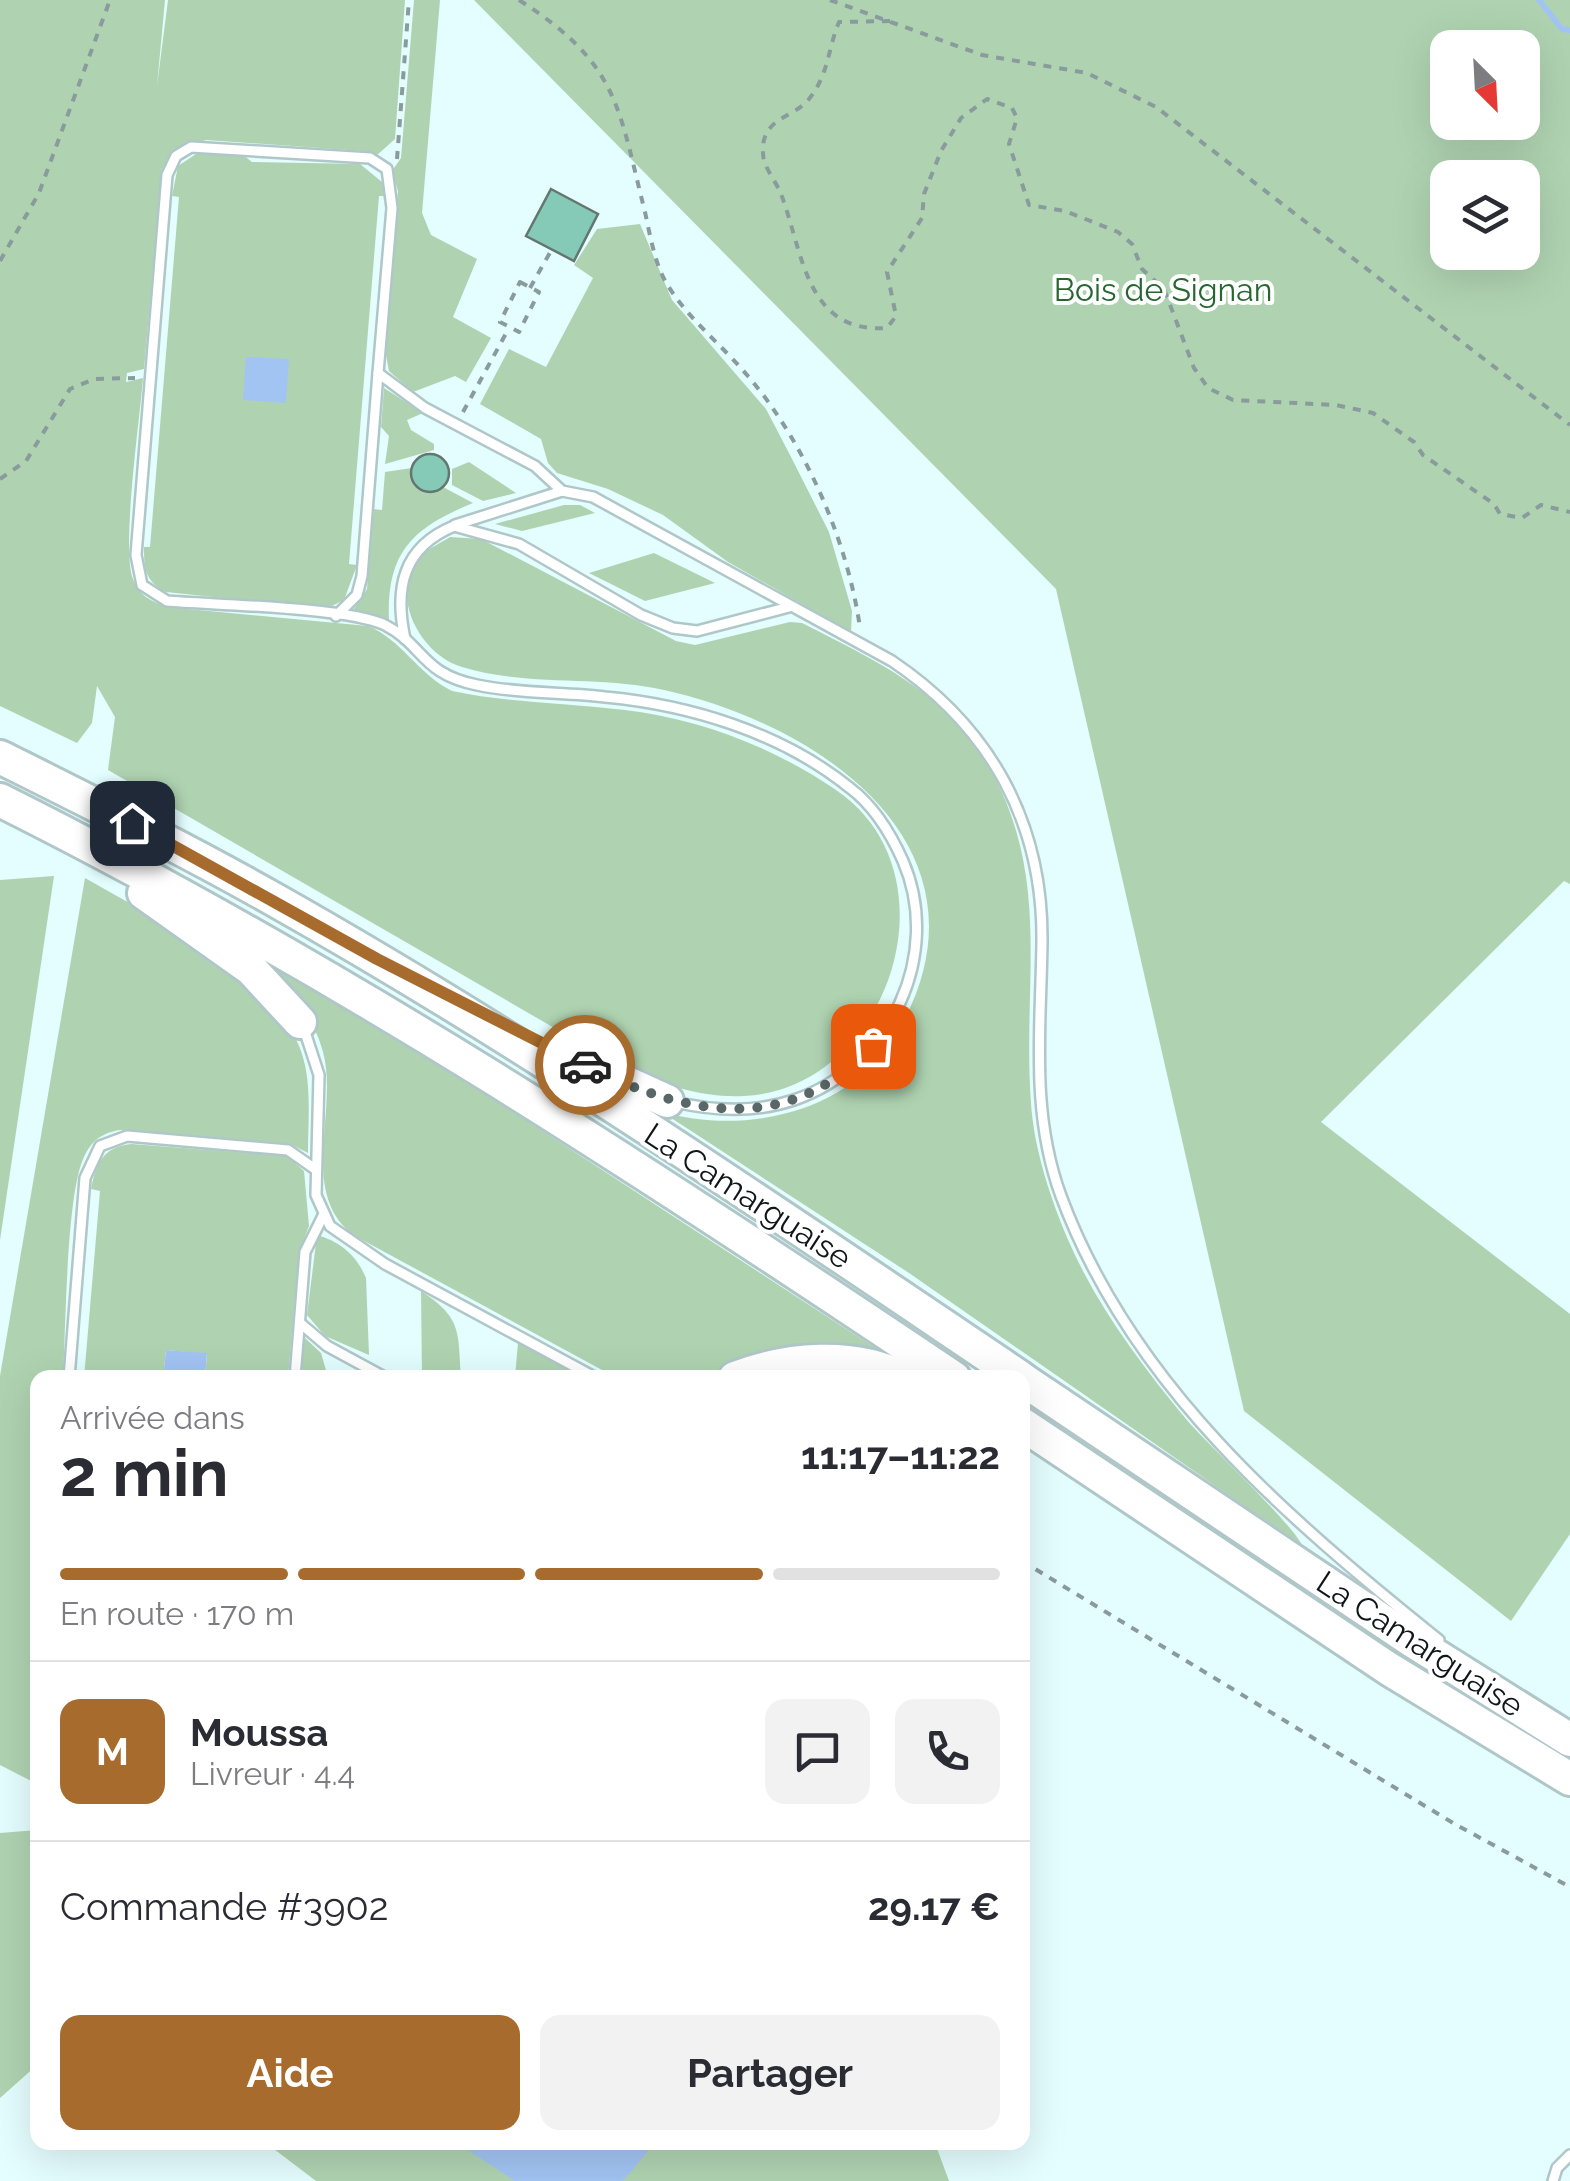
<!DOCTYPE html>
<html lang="fr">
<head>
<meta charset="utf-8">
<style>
  body { margin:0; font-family:Raleway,sans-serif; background:#f2f2f3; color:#2b2b33; height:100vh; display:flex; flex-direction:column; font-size:38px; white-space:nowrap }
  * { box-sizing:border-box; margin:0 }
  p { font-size:32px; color:#7c7c81 }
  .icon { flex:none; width:55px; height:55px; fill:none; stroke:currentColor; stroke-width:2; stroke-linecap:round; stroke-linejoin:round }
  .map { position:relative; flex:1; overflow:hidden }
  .side { position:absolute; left:30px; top:1370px; width:1000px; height:780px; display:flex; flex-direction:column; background:#fff; border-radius:20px; box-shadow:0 10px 40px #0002 }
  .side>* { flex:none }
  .needle { width:65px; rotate:156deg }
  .tools { position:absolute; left:1430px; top:30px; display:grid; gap:20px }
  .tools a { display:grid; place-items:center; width:110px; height:110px; border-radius:20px; background:#fff; box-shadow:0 10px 40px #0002; font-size:50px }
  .pin { position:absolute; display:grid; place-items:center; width:85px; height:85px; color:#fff; margin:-42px; border-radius:20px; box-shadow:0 5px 15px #0006 }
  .courier { position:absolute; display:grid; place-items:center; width:100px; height:100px; margin:-50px; border:8px solid #a66b2d; border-radius:50%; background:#fff; color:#222; box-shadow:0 2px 12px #0007 }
  .overview em { font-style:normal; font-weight:700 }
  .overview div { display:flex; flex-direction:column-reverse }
  .overview { display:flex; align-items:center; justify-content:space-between; height:170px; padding:0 30px }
  h1 { font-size:65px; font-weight:700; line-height:75px }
  .bar { display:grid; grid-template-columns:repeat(4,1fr); gap:15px 10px; align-content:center; height:120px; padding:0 30px }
  .bar i { height:12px; border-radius:8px; background:#e1e1e2 }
  .bar .selected { background:#a66b2d }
  .bar p { grid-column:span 4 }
  .line { display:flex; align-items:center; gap:25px; padding:0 30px; border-top:2px solid #e1e1e2 }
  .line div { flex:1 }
  .round { display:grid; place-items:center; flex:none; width:105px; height:105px; border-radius:20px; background:#f2f2f3 }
  .button { display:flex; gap:20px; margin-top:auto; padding:20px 30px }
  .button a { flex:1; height:115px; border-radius:20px; background:#a66b2d; color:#fff; font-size:40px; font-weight:700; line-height:115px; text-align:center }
  .button a+a { background:#f2f2f3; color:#2b2b33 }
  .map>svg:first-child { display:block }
</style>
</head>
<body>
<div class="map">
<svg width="1570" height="2181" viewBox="0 0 1570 2181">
  <rect width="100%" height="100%" fill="#e4fdfe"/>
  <g fill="#afd3b1" fill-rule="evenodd">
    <path d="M0 0H165L157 86 168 0H405L395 139 376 156 363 151 206 140 179 148 162 169 144 369 127 373 126 382 143 378C140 418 121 549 133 579 139 596 151 601 167 607L368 626C402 640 418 674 452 691 509 703 567 703 625 710 700 719 773 747 836 790 960 874 889 1089 744 1096 702 1098 665 1085 627 1070L108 770 115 717 97 686 92 723 77 743 0 706Z"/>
    <path d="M414 0H440L422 213 431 235 477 259 453 317 491 338 466 382 455 376 413 392 389 371 385 350 398 191 392 171 401 158Z"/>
    <path d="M474 0H1570V884L1564 881 1321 1122 1570 1314V1534L1511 1621 1244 1411 1056 589ZM1448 48H1522V122H1448ZM1448 178H1522V252H1448Z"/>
    <path d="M199 152 243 155 252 162 360 164 382 182 387 196H379L349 564 357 565 344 600 326 609 166 592C145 581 144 569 144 547H150L179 197 172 196 178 166Z"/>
    <path d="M640 224 672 300 766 409 790 455 829 532 852 611 851 632 728 562 663 515 608 489 557 473 548 463 541 439 480 404 509 349 546 367 593 278 574 265 597 229Z"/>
    <path d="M384 388 423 413 407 420 411 430 434 444V450L385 464 389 436 381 427Z"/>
    <path d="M469 462 516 493 483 501 452 485V469Z"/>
    <path d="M412 468C410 488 427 498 443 487L473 503C412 528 386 552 389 622L353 610 367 589 373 509 382 510 385 472Z"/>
    <path d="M564 505H580L595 513 522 531 495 524Z"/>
    <path d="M450 537 481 539 676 641 695 645 790 622 802 623C871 658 947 693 987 763 1053 878 1022 979 1031 1103 1034 1150 1051 1200 1069 1242 1097 1306 1142 1366 1186 1419 1206 1443 1298 1529 1302 1546L909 1273 662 1112C743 1135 849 1114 896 1035 1004 852 826 726 664 690 598 675 527 687 462 667 421 655 388 596 419 558 426 549 441 543 450 537Z"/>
    <path d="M654 553 715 583 645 601 589 573Z"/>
    <path d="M54 876 0 1240V880Z"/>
    <path d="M85 878C147 913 280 983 302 1054 312 1085 308 1121 308 1153L290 1144 120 1130C102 1133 92 1140 84 1157 66 1195 66 1328 63 1377L38 1378 37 1784 0 1765V1376Z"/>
    <path d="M265 961 415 1048 886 1355 741 1365 710 1377H615L355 1236C297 1195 339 1111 323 1052 314 1016 287 990 265 961Z"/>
    <path d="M131 1144 287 1156 304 1171 309 1226 299 1252 288 1377H205L207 1354 166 1350 163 1377 84 1378 100 1191 91 1189C96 1163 103 1147 131 1144Z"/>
    <path d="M317 1235C340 1241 357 1256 366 1278L369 1355 325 1336 307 1315Z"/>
    <path d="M421 1291C462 1318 458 1331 461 1377H422Z"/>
    <path d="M304 1337 321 1353 328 1377H302Z"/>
    <path d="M518 1343 583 1377H515Z"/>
    <path d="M37 1830V2065L0 2098V1833Z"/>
    <path d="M266 2143H935L949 2181H316Z"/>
  </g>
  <g fill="#a2c4f3">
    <path d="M246 357 289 359 286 403 243 400Z"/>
    <path d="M166 1350 207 1353 205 1377H163Z"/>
    <path d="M457 2143H655L623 2181H515Z"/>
  </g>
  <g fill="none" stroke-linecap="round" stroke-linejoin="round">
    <path stroke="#a2c4f3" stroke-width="6" d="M1539 0 1562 29 1570 30"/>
  </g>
  <g fill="#85cab6" stroke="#637770" stroke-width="2.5">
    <path d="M551 189 598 214 574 261 526 236Z"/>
    <circle cx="430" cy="473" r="19"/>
  </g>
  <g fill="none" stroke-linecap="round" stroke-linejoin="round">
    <defs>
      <g id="lane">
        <path d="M455 525 562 491"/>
        <path d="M336 616 357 595 362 576 378 373"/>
        <path d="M405 639C394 588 403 547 454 526L519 544 641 615 673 628 697 631 789 607"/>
        <path d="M304 1029 319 1075 316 1195 330 1226 385 1264 596 1378"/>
        <path d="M675 1102C714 1111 755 1113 794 1100 891 1067 943 954 903 861 891 834 874 806 850 788 782 733 691 705 605 697 564 692 519 694 477 685 421 674 424 645 385 625 346 607 216 605 167 601L142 585 136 555 167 175 176 156 191 147 370 158 387 169 392 208 378 373 425 408 535 466 562 491 593 497 892 661C990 727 1043 822 1042 941 1041 1028 1030 1112 1061 1196 1131 1385 1286 1517 1439 1640"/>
        <path d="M300 1323 327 1346 386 1378"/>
        <path d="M69 1378 85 1178 100 1146 127 1136 288 1150 315 1169"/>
        <path d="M295 1378 305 1252 323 1216"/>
        <path d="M1553 2181 1557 2168 1570 2155"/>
      </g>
      <g id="highway">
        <path d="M0 757C92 803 185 849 275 900 532 1045 776 1213 1021 1378"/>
        <path d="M0 800C334 967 644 1170 954 1378"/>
        <path d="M144 893 251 969 300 1022"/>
        <path d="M557 1051 667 1101"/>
        <path d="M735 1378C788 1358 852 1352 904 1378"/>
        <path d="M1022 1379 1411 1640 1570 1740"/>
        <path d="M1022 1424 1389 1669 1570 1779"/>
      </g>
    </defs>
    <use href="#lane" stroke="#b0c7c9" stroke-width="14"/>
    <use href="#highway" stroke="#b0c7c9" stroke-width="38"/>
    <g stroke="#899b9c" stroke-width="4" stroke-dasharray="8 8" stroke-linecap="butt">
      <path d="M519 0C619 64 618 106 645 212 650 235 655 265 667 284 688 319 721 344 747 375 805 442 848 542 860 628"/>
      <path d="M830 0 982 55 1087 73 1156 107 1570 425"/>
      <path d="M890 21 839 22C828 48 829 74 809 99 793 119 761 117 763 153 763 167 776 181 781 194 803 251 805 334 887 328L896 316 887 272 922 218 924 194 941 151 961 118 987 99 1012 108 1017 118 1009 144 1029 205 1065 211 1118 232 1132 244 1142 269 1164 289 1194 368 1208 388 1233 400 1336 405 1373 413 1414 442 1423 455 1494 504 1500 514 1522 518 1541 505 1570 512"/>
      <path d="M397 159 409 0"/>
      <path d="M0 261 39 193 110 0"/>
      <path d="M520 282 539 292 519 332 500 322Z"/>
      <path d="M530 288 552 249"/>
      <path d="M463 412 509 328"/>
      <path d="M0 479 26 461 70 389 94 379 135 378"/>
      <path d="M1022 1561 1453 1823 1570 1887"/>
    </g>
    <use href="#lane" stroke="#fff" stroke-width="9"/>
    <use href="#highway" stroke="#fff" stroke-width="32"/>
  </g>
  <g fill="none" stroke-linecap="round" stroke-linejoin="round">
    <path stroke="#596768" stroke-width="10" stroke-dasharray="0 18" d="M585 1065C686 1116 787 1137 873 1046"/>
    <path stroke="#a66b2d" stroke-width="12" d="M132 823 377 959 585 1065"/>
  </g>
  <g text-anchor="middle" stroke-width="8" stroke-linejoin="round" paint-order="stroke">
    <g font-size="32" fill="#286631" stroke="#fff">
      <text x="1163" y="301">Bois de Signan</text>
    </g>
    <g font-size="32" fill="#0e1617" stroke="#fff">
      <text transform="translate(748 1196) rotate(33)" y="11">La Camarguaise</text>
      <text transform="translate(1420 1644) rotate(33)" y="11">La Camarguaise</text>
    </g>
  </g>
</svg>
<div class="tools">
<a><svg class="needle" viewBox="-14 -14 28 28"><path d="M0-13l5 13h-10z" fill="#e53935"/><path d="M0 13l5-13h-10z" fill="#7c7c81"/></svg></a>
<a><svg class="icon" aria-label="layers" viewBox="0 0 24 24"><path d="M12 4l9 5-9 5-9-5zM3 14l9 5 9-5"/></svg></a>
</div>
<div class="pin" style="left:873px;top:1046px;background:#ea580c"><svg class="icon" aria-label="bag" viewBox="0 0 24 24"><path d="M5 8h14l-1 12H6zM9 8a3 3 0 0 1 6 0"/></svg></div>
<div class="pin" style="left:132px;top:823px;background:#1f2937"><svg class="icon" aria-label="home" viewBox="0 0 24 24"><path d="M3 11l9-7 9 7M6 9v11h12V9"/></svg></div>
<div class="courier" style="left:585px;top:1065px"><svg class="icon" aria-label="car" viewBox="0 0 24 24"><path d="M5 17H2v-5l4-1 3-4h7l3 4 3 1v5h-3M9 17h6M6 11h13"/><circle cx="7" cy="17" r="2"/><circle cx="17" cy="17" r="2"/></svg></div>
<section class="side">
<div class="overview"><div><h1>2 min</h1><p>Arrivée dans</p></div><em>11:17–11:22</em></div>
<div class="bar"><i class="selected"></i><i class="selected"></i><i class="selected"></i><i></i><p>En route · 170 m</p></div>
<div class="line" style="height:180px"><b class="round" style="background:#a66b2d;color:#fff">M</b><div><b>Moussa</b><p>Livreur · 4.4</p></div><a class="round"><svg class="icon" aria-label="chat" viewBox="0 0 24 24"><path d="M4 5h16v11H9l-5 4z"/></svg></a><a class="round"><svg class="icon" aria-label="phone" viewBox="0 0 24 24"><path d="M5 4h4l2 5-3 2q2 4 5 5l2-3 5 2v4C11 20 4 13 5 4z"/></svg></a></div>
<div class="line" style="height:130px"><div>Commande #3902</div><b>29.17 €</b></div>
<div class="button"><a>Aide</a><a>Partager</a></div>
</section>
</div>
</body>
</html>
